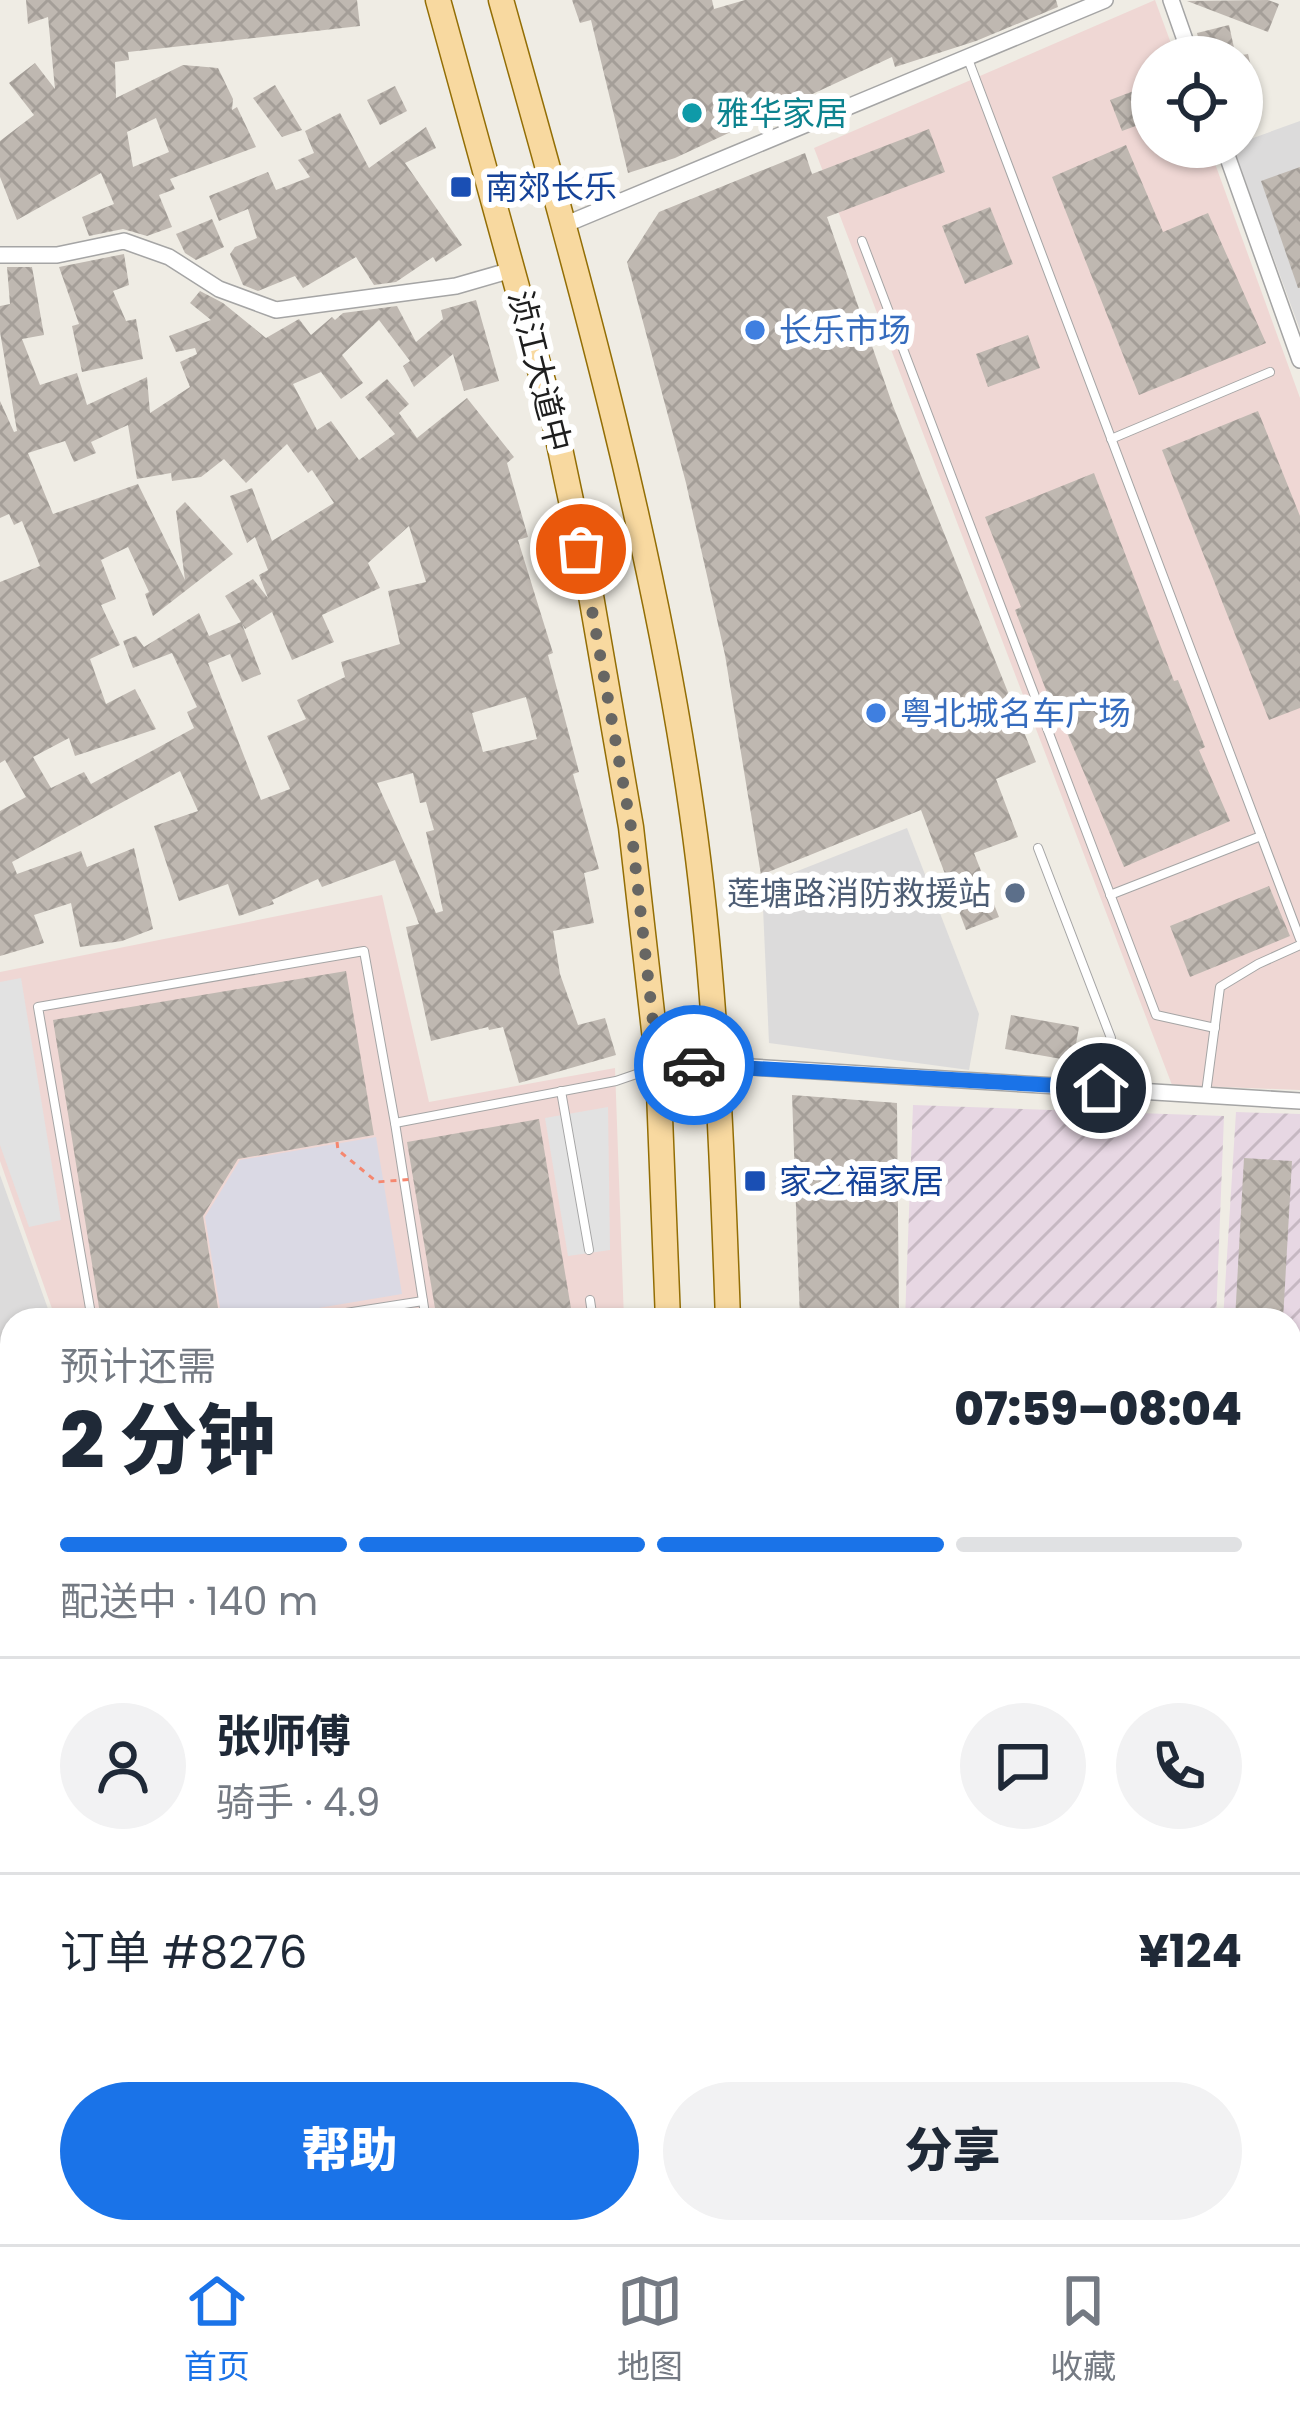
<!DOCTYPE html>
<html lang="zh">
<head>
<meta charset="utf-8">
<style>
  body { margin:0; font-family:Poppins,"Noto Sans SC",sans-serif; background:#f2f2f3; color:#1f2937; height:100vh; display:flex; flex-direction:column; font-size:45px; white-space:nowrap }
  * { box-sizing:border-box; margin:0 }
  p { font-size:39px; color:#747a83 }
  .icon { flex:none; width:66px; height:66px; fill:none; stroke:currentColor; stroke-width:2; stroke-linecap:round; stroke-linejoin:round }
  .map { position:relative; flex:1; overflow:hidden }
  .panel { position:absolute; left:0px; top:1308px; width:1302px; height:936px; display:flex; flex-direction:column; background:#fff; border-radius:36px 36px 0 0; box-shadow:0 3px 9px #0004 }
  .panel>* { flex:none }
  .tools { position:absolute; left:1131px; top:36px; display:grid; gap:24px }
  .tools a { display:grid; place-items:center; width:132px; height:132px; border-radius:50%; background:#fff; box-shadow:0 3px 9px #0004; font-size:60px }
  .pin { position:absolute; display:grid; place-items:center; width:102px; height:102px; color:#fff; margin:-51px; border:6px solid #fff; border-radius:50%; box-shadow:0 3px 12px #0007 }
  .courier { position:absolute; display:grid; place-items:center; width:120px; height:120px; margin:-60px; border:9px solid #1a73e8; border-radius:50%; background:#fff; color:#222; box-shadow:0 3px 15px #0007 }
  .headline em { font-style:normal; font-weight:800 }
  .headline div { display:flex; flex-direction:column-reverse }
  .headline { display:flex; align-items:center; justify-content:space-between; height:204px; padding:0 60px }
  h1 { font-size:78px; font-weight:800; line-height:90px }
  .bar { display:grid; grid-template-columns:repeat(4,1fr); gap:18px 12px; align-content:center; height:144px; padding:0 60px }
  .bar i { height:15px; border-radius:9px; background:#e0e1e3 }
  .bar .active { background:#1a73e8 }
  .bar p { grid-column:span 4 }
  .line { display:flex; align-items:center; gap:30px; padding:0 60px; border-top:3px solid #e0e1e3 }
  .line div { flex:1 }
  .round { display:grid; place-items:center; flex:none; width:126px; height:126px; border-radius:63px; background:#f2f2f3 }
  .action { display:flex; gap:24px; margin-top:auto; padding:24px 60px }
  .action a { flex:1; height:138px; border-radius:72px; background:#1a73e8; color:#fff; font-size:48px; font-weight:800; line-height:138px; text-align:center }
  .action a+a { background:#f2f2f3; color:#1f2937 }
  .tabs { display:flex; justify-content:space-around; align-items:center; height:168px; border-top:3px solid #e0e1e3; background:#fff; font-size:33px; color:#747a83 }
  .tabs a { display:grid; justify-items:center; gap:6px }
  .tabs .active { color:#1a73e8 }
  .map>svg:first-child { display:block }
</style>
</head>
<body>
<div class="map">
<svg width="1300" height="2244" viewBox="0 0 1300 2244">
  <defs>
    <pattern id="industrial-furrows" width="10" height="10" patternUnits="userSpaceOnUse" patternTransform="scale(3)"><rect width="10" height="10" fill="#e7d7e3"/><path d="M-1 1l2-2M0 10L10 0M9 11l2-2" fill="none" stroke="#c6b8c2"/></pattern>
    <pattern id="farmland-furrows" width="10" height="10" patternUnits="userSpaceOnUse" patternTransform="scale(3)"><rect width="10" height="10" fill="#e9edd0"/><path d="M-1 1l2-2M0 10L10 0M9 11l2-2" fill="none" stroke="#c7cbb2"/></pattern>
    <pattern id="building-cross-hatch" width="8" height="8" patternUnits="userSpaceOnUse" patternTransform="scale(3)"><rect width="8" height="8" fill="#bfb8b1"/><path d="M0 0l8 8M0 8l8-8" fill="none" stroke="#a49e98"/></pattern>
  </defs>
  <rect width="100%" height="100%" fill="#efece4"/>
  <g fill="#dcdbdb">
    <path d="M1300 121V330L1233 147H1242V142Z"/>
    <path d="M907 828 979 1014 969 1070 769 1043 762 885Z"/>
    <path d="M0 1175 52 1320H12V1567L0 1569Z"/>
    <path d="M12 1597V1788L0 1790V1599Z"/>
    <path d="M0 2035H12V2232H307V2244H0Z"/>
  </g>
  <g fill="#efd7d4">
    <path d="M1155 0 1176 57H1152V147H1209L1300 398V1090L1172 1085 814 148Z"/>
    <path d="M382 895 429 1102 615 1068 624 1320H56L0 1161V972Z"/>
    <rect x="1290" y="1748" width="10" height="197"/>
    <path d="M1025 2232H1210L1168 2244H1025Z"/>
  </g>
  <g fill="url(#industrial-furrows)">
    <path d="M913 1105 1224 1116 1216 1320H905Z"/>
    <path d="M1236 1112 1300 1114V1528H1290V1320H1223Z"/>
    <path d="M1300 1955V2200H1290V1956Z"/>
  </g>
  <path fill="url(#farmland-furrows)" d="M12 1839V2026H0V1842Z"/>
  <g fill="#e2e2e2">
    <path d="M21 978 61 1220 29 1227 0 1145V982Z"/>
    <path d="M608 1107 610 1250 568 1256 545 1118Z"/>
  </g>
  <path fill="#dad9e4" d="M376 1137 402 1294 246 1320H222L205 1217 240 1160Z"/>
  <g fill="url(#building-cross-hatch)" fill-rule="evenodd">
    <path d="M26 0H357L360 26 128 52 129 60 115 62 116 98 183 65 218 68 233 99 232 110 237 107 256 147 170 179 175 189 159 195 172 227 147 236 123 229 89 236 82 217 114 204 101 173 17 220 0 177V141L34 115 9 83 35 63 55 89 48 17 28 24ZM156 118 169 152 133 167 127 132Z"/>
    <path d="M572 0H712L714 9 745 0H1056L1058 7 976 41 895 67 892 57 675 158 628 173 591 20 580 23Z"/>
    <path d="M1268 0 1279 4 1268 32 1187 1Z"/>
    <path d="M1229 25 1236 57H1203L1197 33Z"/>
    <path d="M1248 54 1260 104 1242 108V55Z"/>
    <path d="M1152 84V120L1122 131 1110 100Z"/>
    <path d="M275 85 302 130 282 137 253 98Z"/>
    <path d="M395 86 407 111 380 125 367 100Z"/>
    <path d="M340 113 369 168 426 127 436 148 405 163 462 245 436 262 433 257 396 282 374 285 356 257 303 288 295 276 258 291 243 285 230 254 235 247 257 238 248 209 219 221 209 196 268 172 276 190 310 177 298 160 314 153 305 131Z"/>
    <path d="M929 129 945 172 827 217 893 406 1036 762 996 779 1018 837 974 853 999 917 966 930 921 810 761 875 725 655 686 483 627 262 659 212 805 153 812 174Z"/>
    <path d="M1126 145 1163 232 1208 213 1266 343 1139 395 1052 177Z"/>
    <path d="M1300 167V288H1298L1261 181Z"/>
    <path d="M990 207 1013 264 965 284 942 226Z"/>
    <path d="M212 219 224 247 196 260 185 253 176 234Z"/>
    <path d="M124 254 129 285 113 291 126 321 136 319 143 359 82 372 72 326 79 324 59 267Z"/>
    <path d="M7 267H32L44 335 22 339 40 385 77 373 87 405 147 377 150 413 190 387 180 362 197 354 195 348 176 352 169 336 211 320 190 303 200 291 223 303 266 338 299 319 311 335 332 317 335 320 343 313 397 306 416 342 443 319 441 310 476 300 499 381 464 391 453 354 414 387 403 366 410 361 379 320 342 355 363 383 341 399 321 372 293 384 317 430 331 421 359 460 395 434 365 397 387 379 409 404 399 413 417 438 467 398 514 457 507 463 528 537 518 540 553 653 548 655 579 772 573 774 599 869 584 873 594 923 553 931 560 974 578 1025 605 1018 616 1055 519 1083 503 1027 489 1030 488 1027 431 1041 406 927 419 924 395 860 322 887 318 879 272 900 274 904 239 916 228 884 179 901 154 826 198 811 180 771 12 862 17 874 81 851 87 867 134 848 153 929 122 941 80 947 71 903 34 915 44 943 0 956V811L26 797 5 760 0 763V582L40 566 22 521 14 525 9 514 0 518V401L14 432 17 431 0 332V306L10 304ZM128 425 137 479 171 473 172 481 201 477 224 459 246 483 287 444 308 473 312 470 334 503 272 541 252 488 230 496 247 543 255 537 268 570 259 575 268 598 253 579 225 596 241 622 209 636 199 613 144 647 136 636 123 641 133 668 172 653 197 707 187 712 194 728 91 784 84 772 51 788 33 757 69 738 75 756 156 729 135 689 106 704 90 659 120 645 101 605 116 599 101 560 128 547 149 592 145 594 153 616 233 554 185 502 176 511 185 580 138 484 53 514 28 453 65 441 74 462 96 453 91 442ZM409 526 426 582 388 591 400 644 341 662 345 677 297 700 306 719 267 736 290 789 261 800 208 663 230 654 242 682 261 674 242 624 245 629 272 612 292 660 334 642 322 615 380 588 368 563ZM526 697 537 739 483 752 472 713ZM413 773 420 803 426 802 434 830 426 832 443 911 436 913 377 783Z"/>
    <path d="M1028 335 1040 368 988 387 976 354Z"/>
    <path d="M1258 411 1300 516V708L1269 720 1162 450Z"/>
    <path d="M1094 473 1174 681 1178 680 1205 747 1199 750 1230 821 1124 867 1059 714 1056 716 1015 610 1021 607 985 517Z"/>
    <path d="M1269 886 1290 936 1190 977 1170 926Z"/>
    <path d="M346 971 374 1135 238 1159 203 1216 220 1320H101L53 1020Z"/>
    <path d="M1011 1015 1079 1027 1073 1061 1005 1049Z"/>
    <path d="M792 1095 897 1103 899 1320H800Z"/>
    <path d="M539 1119 573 1320H437L407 1142Z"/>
    <path d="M1244 1158 1292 1161 1283 1320H1235Z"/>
  </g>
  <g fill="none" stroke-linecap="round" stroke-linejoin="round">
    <defs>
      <g id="service">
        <path d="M968 59 1300 939"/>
        <path d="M862 241 1156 1015 1215 1028"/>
        <path d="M1111 439 1270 372"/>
        <path d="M1038 848 1111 1038 1101 1087"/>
        <path d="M1110 895 1261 836"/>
        <path d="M561 1091 589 1250"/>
        <path d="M1206 1093 1220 987 1258 964 1300 945"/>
        <path d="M395 1123 426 1320"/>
        <path d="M590 1300 593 1320"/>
        <path d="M92 1320 38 1007 364 951 395 1123 616 1081 651 1069"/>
        <path d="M301 1320 423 1301"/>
        <path d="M534 2232 542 2244"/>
        <path d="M433 2244 502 2232"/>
        <path d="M1105 2244 1106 2232"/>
      </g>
      <g id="minor">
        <path d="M1171 0 1191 57"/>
        <path d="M1224 147 1300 360"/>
        <path d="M564 225 1105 0"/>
        <path d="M0 255H57L124 241 169 257 219 289 276 310 456 286 515 269"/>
        <path d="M658 1066 719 1065 1300 1101"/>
        <path d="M0 1592 12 1590"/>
        <path d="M1290 1735H1300"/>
        <path d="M0 1795 12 1792"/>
        <path d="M1237 2244 1284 2232"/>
      </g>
      <g id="primary">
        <path d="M438 0 555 425 590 590 631 827 658 1066 668 1320"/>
        <path d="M501 0C576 268 653 537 692 813 716 981 722 1150 728 1320"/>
        <path d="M668 2244V2232"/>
        <path d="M724 2244V2232"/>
      </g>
    </defs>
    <use href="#service" stroke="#a5a5a5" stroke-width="10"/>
    <use href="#minor" stroke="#a5a5a5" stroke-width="18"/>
    <use href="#primary" stroke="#936e05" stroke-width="27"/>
    <use href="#service" stroke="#fff" stroke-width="8"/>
    <use href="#minor" stroke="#fff" stroke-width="15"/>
    <use href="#primary" stroke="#f8d9a0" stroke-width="24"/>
    <path stroke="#f5876f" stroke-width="3" stroke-dasharray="6 6" stroke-linecap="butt" d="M337 1142 338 1150 377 1182 413 1179"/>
  </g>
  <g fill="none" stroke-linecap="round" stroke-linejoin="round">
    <path stroke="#676663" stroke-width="12" stroke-dasharray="0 21.6" d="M581 549 631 827 658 1066 694 1065"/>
    <path stroke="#1a73e8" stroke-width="15" d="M694 1065 1101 1088"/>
  </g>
  <circle fill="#0f9aa8" stroke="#fff" stroke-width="4.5" cx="692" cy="113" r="12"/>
  <g fill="#1a4fb4" stroke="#fff" stroke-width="4.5">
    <rect x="449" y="175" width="24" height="24" rx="6"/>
    <rect x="743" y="1169" width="24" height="24" rx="6"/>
  </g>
  <g fill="#3f7fe0" stroke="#fff" stroke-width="4.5">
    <circle cx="755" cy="330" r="12"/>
    <circle cx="876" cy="713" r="12"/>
  </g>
  <circle fill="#5c6f8a" stroke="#fff" stroke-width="4.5" cx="1015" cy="893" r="12"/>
  <g text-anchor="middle" stroke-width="12" stroke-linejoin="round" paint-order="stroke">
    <g font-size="33" fill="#0d838f" stroke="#fff" text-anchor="start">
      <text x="716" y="125">雅华家居</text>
    </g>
    <g font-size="33" fill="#164399" stroke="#fff" text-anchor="start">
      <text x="485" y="199">南郊长乐</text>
      <text x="779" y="1193">家之福家居</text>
    </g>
    <g font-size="33" fill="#366cbe" stroke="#fff" text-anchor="start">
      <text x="779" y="342">长乐市场</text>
      <text x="900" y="725">粤北城名车广场</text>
    </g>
    <g font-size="33" fill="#1e1e1e" stroke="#fff">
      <text transform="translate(540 371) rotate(76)" y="12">浈江大道中</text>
    </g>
    <g font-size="33" fill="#4e5e75" stroke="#fff" text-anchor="end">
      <text x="991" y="905">莲塘路消防救援站</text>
    </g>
  </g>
</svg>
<div class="tools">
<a><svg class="icon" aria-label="locate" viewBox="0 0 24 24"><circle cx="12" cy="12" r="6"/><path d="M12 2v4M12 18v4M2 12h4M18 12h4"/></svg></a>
</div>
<div class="pin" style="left:581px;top:549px;background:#ea580c"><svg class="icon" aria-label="bag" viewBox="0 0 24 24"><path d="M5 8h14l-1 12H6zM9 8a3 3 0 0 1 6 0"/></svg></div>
<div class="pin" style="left:1101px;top:1088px;background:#1f2937"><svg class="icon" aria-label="home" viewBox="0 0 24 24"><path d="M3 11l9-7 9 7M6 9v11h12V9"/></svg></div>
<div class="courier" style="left:694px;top:1065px"><svg class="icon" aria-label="car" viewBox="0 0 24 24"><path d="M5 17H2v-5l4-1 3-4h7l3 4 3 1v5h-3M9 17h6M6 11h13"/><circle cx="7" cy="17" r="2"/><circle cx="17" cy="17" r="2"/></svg></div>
<section class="panel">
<div class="headline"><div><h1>2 分钟</h1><p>预计还需</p></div><em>07:59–08:04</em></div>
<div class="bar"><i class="active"></i><i class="active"></i><i class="active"></i><i></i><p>配送中 · 140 m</p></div>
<div class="line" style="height:216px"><a class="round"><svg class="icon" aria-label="person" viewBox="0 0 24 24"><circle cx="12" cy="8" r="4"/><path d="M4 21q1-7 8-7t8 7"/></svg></a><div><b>张师傅</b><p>骑手 · 4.9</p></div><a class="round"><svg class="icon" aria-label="chat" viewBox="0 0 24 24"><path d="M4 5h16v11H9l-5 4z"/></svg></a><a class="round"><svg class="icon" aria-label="phone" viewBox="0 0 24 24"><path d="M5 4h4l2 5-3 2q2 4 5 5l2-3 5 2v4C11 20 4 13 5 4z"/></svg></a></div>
<div class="line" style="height:156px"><div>订单 #8276</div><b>¥124</b></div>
<div class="action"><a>帮助</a><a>分享</a></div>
</section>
</div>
<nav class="tabs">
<a class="active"><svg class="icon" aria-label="home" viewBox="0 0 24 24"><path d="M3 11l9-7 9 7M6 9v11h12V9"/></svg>首页</a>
<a><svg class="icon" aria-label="map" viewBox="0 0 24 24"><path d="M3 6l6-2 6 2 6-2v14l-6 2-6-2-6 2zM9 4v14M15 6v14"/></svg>地图</a>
<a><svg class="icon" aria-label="saved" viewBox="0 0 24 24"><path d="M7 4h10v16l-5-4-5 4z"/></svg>收藏</a>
</nav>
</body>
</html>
